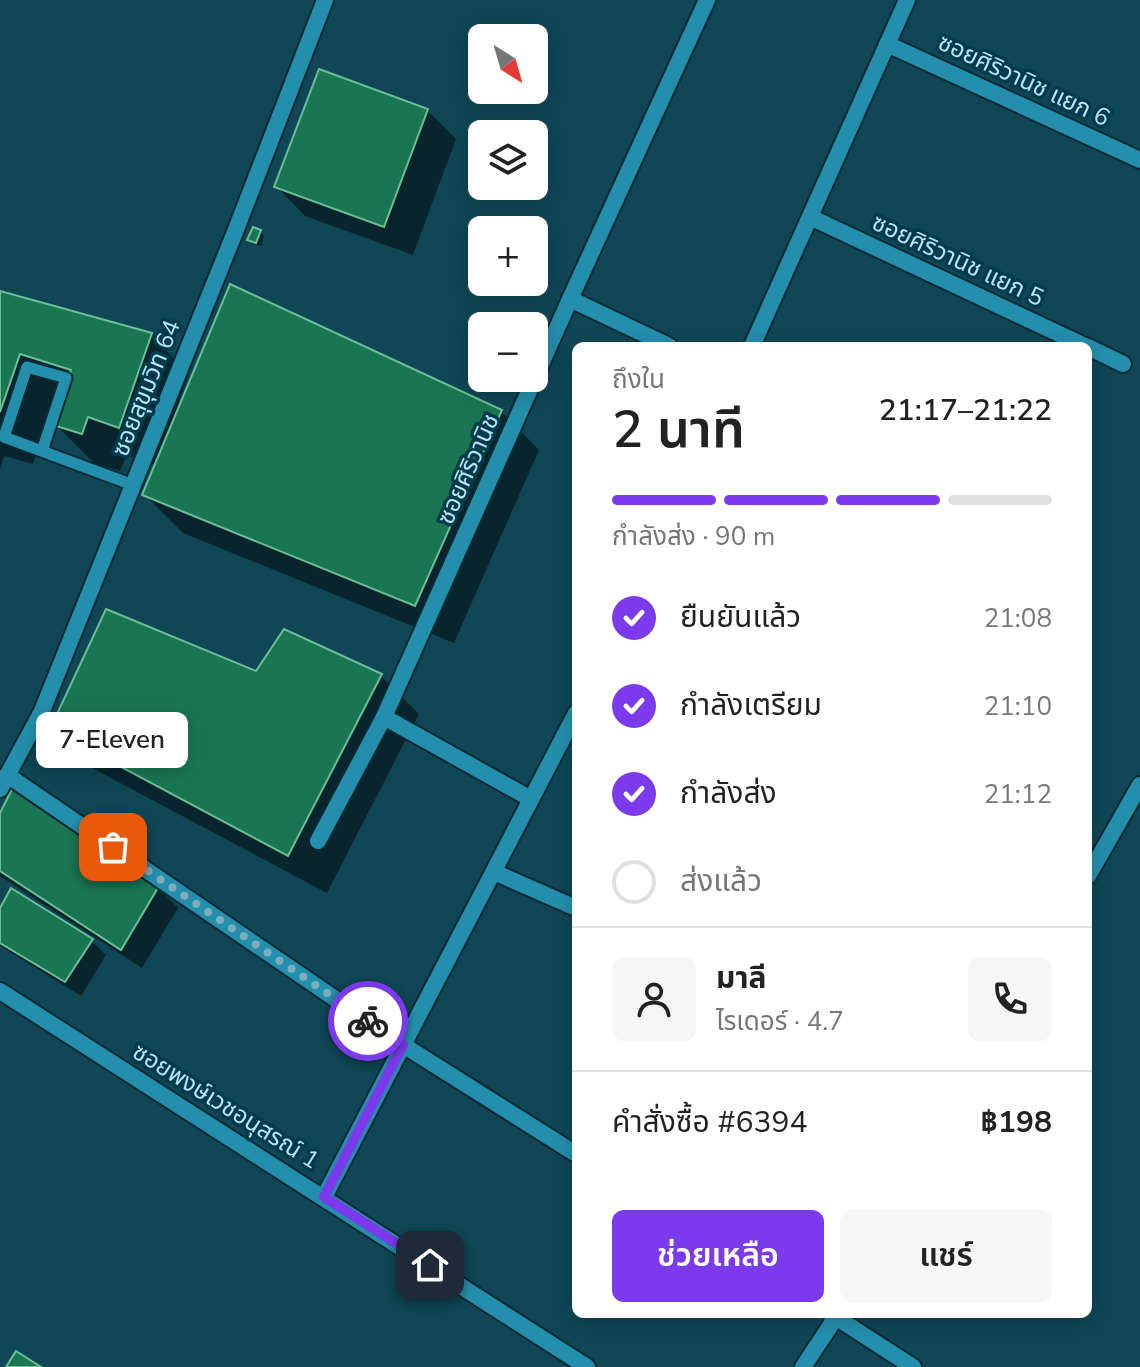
<!DOCTYPE html>
<html lang="th">
<head>
<meta charset="utf-8">
<style>
  body { margin:0; font-family:"Nunito Sans","Noto Sans Thai",sans-serif; background:#f6f6f6; color:#222; height:100vh; display:flex; flex-direction:column; font-size:30px; white-space:nowrap }
  * { box-sizing:border-box; margin:0 }
  p { font-size:26px; color:#767676 }
  .icon { flex:none; width:44px; height:44px; fill:none; stroke:currentColor; stroke-width:2; stroke-linecap:round; stroke-linejoin:round }
  .map { position:relative; flex:1; overflow:hidden }
  .details { position:absolute; left:572px; top:342px; width:520px; height:976px; display:flex; flex-direction:column; background:#fff; border-radius:12px; box-shadow:0 4px 20px #0003 }
  .details>* { flex:none }
  .needle { width:52px; rotate:143deg }
  .fabs { position:absolute; left:468px; top:24px; display:grid; gap:16px }
  .fabs a { display:grid; place-items:center; width:80px; height:80px; border-radius:12px; background:#fff; box-shadow:0 4px 20px #0003; font-size:40px }
  .pin { position:absolute; display:grid; place-items:center; width:68px; height:68px; color:#fff; margin:-34px; border-radius:16px; box-shadow:0 4px 12px #0006 }
  .courier { position:absolute; display:grid; place-items:center; width:80px; height:80px; margin:-40px; border:6px solid #7c3aed; border-radius:50%; background:#fff; color:#222; box-shadow:0 2px 10px #0007 }
  .bubble { position:absolute; height:56px; border-radius:12px; background:#fff; box-shadow:0 4px 20px #0003; font-size:26px; font-weight:600; line-height:56px; text-align:center }
  .head em { font-style:normal; font-weight:600 }
  .head div { display:flex; flex-direction:column-reverse }
  .head { display:flex; align-items:center; justify-content:space-between; height:136px; padding:0 40px }
  h1 { font-size:52px; font-weight:600; line-height:60px }
  .bar { display:grid; grid-template-columns:repeat(4,1fr); gap:12px 8px; align-content:center; height:96px; padding:0 40px }
  .bar i { height:10px; border-radius:6px; background:#e0e0e0 }
  .bar .on { background:#7c3aed }
  .bar p { grid-column:span 4 }
  .line { display:flex; align-items:center; gap:20px; padding:0 40px; border-top:2px solid #e0e0e0 }
  .line div { flex:1 }
  .round { display:grid; place-items:center; flex:none; width:84px; height:84px; border-radius:12px; background:#f6f6f6 }
  ol { padding:0 40px; list-style:none }
  li { display:flex; align-items:center; gap:24px; height:88px }
  li p { margin-inline-start:auto }
  li .icon { padding:8px; border-radius:50%; background:#7c3aed; color:#fff; stroke-width:4 }
  li:last-child { color:#767676 }
  li i { width:44px; height:44px; border:4px solid #e0e0e0; border-radius:50% }
  .primary-button { display:flex; gap:16px; margin-top:auto; padding:16px 40px }
  .primary-button a { flex:1; height:92px; border-radius:12px; background:#7c3aed; color:#fff; font-size:32px; font-weight:600; line-height:92px; text-align:center }
  .primary-button a+a { background:#f6f6f6; color:#222 }
  .map>svg:first-child { display:block }
</style>
</head>
<body>
<div class="map">
<svg width="1140" height="1367" viewBox="0 0 1140 1367">
  <rect width="100%" height="100%" fill="#0f4756"/>
  <g fill="#0007">
    <path d="M427 110 456 139 413 255 305 216 277 187Z"/>
    <path d="M260 231 264 236 261 246 254 244 250 240Z"/>
    <path d="M0 293 151 335 189 374 179 402 183 403 501 411 539 450 454 643 183 533 144 494 156 465 127 455 120 471 94 463 56 425 58 391 33 464 4 456 0 469Z"/>
    <path d="M256 673 381 676 419 714 327 893 90 767 52 728Z"/>
    <path d="M14 790 158 888 178 908 142 968 0 876V818Z"/>
    <path d="M0 911 91 940 106 955 81 996 0 946Z"/>
  </g>
  <g fill="#1a7652" stroke="#6bbf96" stroke-width="2">
    <path d="M319 69 428 109 384 227 274 187Z"/>
    <path d="M253 227 261 230 256 243 247 240Z"/>
    <path d="M230 284 502 410 415 606 142 495Z"/>
    <path d="M0 291 152 333 119 428 88 417 82 434 53 425 71 370 20 354 0 412Z"/>
    <path d="M106 609 256 671 284 629 382 674 288 856 50 729Z"/>
    <path d="M13 787 159 886 121 950 0 871V813Z"/>
    <path d="M11 888 93 939 65 982 0 943V908Z"/>
    <path d="M16 1351 41 1367H6Z"/>
  </g>
  <g fill="none" stroke-linecap="round" stroke-linejoin="round">
    <defs>
      <path id="service" d="M42 451 66 378 27 367 4 437 133 485"/>
      <g id="minor">
        <path d="M887 44 1140 160"/>
        <path d="M810 217 1085 346"/>
        <path d="M570 299 669 346"/>
        <path d="M752 346 907 0"/>
        <path d="M1088 347 1123 364"/>
        <path d="M7 775 403 1045 576 1154"/>
        <path d="M0 789 42 711 235 232 325 0"/>
        <path d="M531 799 384 717 570 299 707 0"/>
        <path d="M318 841 384 717"/>
        <path d="M494 872 576 908"/>
        <path d="M1088 876 1140 785"/>
        <path d="M0 991 587 1367"/>
        <path d="M324 1197 576 713"/>
        <path d="M831 1314 913 1367"/>
        <path d="M803 1367 838 1314"/>
      </g>
    </defs>
    <use href="#service" stroke="#0b2b34" stroke-width="15"/>
    <use href="#minor" stroke="#0b2b34" stroke-width="20"/>
    <use href="#service" stroke="#248fad" stroke-width="11"/>
    <use href="#minor" stroke="#248fad" stroke-width="16"/>
  </g>
  <g fill="none" stroke-linecap="round" stroke-linejoin="round">
    <path stroke="#7dadbd" stroke-width="8" stroke-dasharray="0 14.4" d="M113 847 368 1021"/>
    <path stroke="#7c3aed" stroke-width="10" d="M368 1021 403 1045 324 1197 430 1265"/>
  </g>
  <g text-anchor="middle" stroke-width="7" stroke-linejoin="round" paint-order="stroke">
    <g font-size="24" fill="#b8e4f4" stroke="#003c4b">
      <text transform="translate(1024 80) rotate(25)" y="8">ซอยศิริวานิช แยก 6</text>
      <text transform="translate(958 260) rotate(25)" y="8">ซอยศิริวานิช แยก 5</text>
      <text transform="translate(146 388) rotate(-68)" y="8">ซอยสุขุมวิท 64</text>
      <text transform="translate(468 469) rotate(-66)" y="8">ซอยศิริวานิช</text>
      <text transform="translate(226 1106) rotate(32)" y="8">ซอยพงษ์เวชอนุสรณ์ 1</text>
    </g>
  </g>
</svg>
<div class="fabs">
<a><svg class="needle" viewBox="-14 -14 28 28"><path d="M0-13l5 13h-10z" fill="#e53935"/><path d="M0 13l5-13h-10z" fill="#767676"/></svg></a>
<a><svg class="icon" aria-label="layers" viewBox="0 0 24 24"><path d="M12 4l9 5-9 5-9-5zM3 14l9 5 9-5"/></svg></a>
<a>+</a>
<a>−</a>
</div>
<div class="pin" style="left:113px;top:847px;background:#ea580c"><svg class="icon" aria-label="bag" viewBox="0 0 24 24"><path d="M5 8h14l-1 12H6zM9 8a3 3 0 0 1 6 0"/></svg></div>
<div class="pin" style="left:430px;top:1265px;background:#1f2937"><svg class="icon" aria-label="home" viewBox="0 0 24 24"><path d="M3 11l9-7 9 7M6 9v11h12V9"/></svg></div>
<div class="courier" style="left:368px;top:1021px"><svg class="icon" aria-label="bike" viewBox="0 0 24 24"><circle cx="6" cy="16" r="4"/><circle cx="18" cy="16" r="4"/><path d="M6 16l4-8h5l3 8M10 8l3 8H6M13 5h3"/></svg></div>
<div class="bubble" style="left:36px;top:712px;width:152px">7-Eleven</div>
<section class="details">
<div class="head"><div><h1>2 นาที</h1><p>ถึงใน</p></div><em>21:17–21:22</em></div>
<div class="bar"><i class="on"></i><i class="on"></i><i class="on"></i><i></i><p>กำลังส่ง · 90 m</p></div>
<ol>
<li><svg class="icon" aria-label="check" viewBox="0 0 24 24"><path d="M5 12l5 5 9-10"/></svg>ยืนยันแล้ว<p>21:08</p></li>
<li><svg class="icon" aria-label="check" viewBox="0 0 24 24"><path d="M5 12l5 5 9-10"/></svg>กำลังเตรียม<p>21:10</p></li>
<li><svg class="icon" aria-label="check" viewBox="0 0 24 24"><path d="M5 12l5 5 9-10"/></svg>กำลังส่ง<p>21:12</p></li>
<li><i></i>ส่งแล้ว</li>
</ol>
<div class="line" style="height:144px"><a class="round"><svg class="icon" aria-label="person" viewBox="0 0 24 24"><circle cx="12" cy="8" r="4"/><path d="M4 21q1-7 8-7t8 7"/></svg></a><div><b>มาลี</b><p>ไรเดอร์ · 4.7</p></div><a class="round"><svg class="icon" aria-label="phone" viewBox="0 0 24 24"><path d="M5 4h4l2 5-3 2q2 4 5 5l2-3 5 2v4C11 20 4 13 5 4z"/></svg></a></div>
<div class="line" style="height:104px"><div>คำสั่งซื้อ #6394</div><b>฿198</b></div>
<div class="primary-button"><a>ช่วยเหลือ</a><a>แชร์</a></div>
</section>
</div>
</body>
</html>
